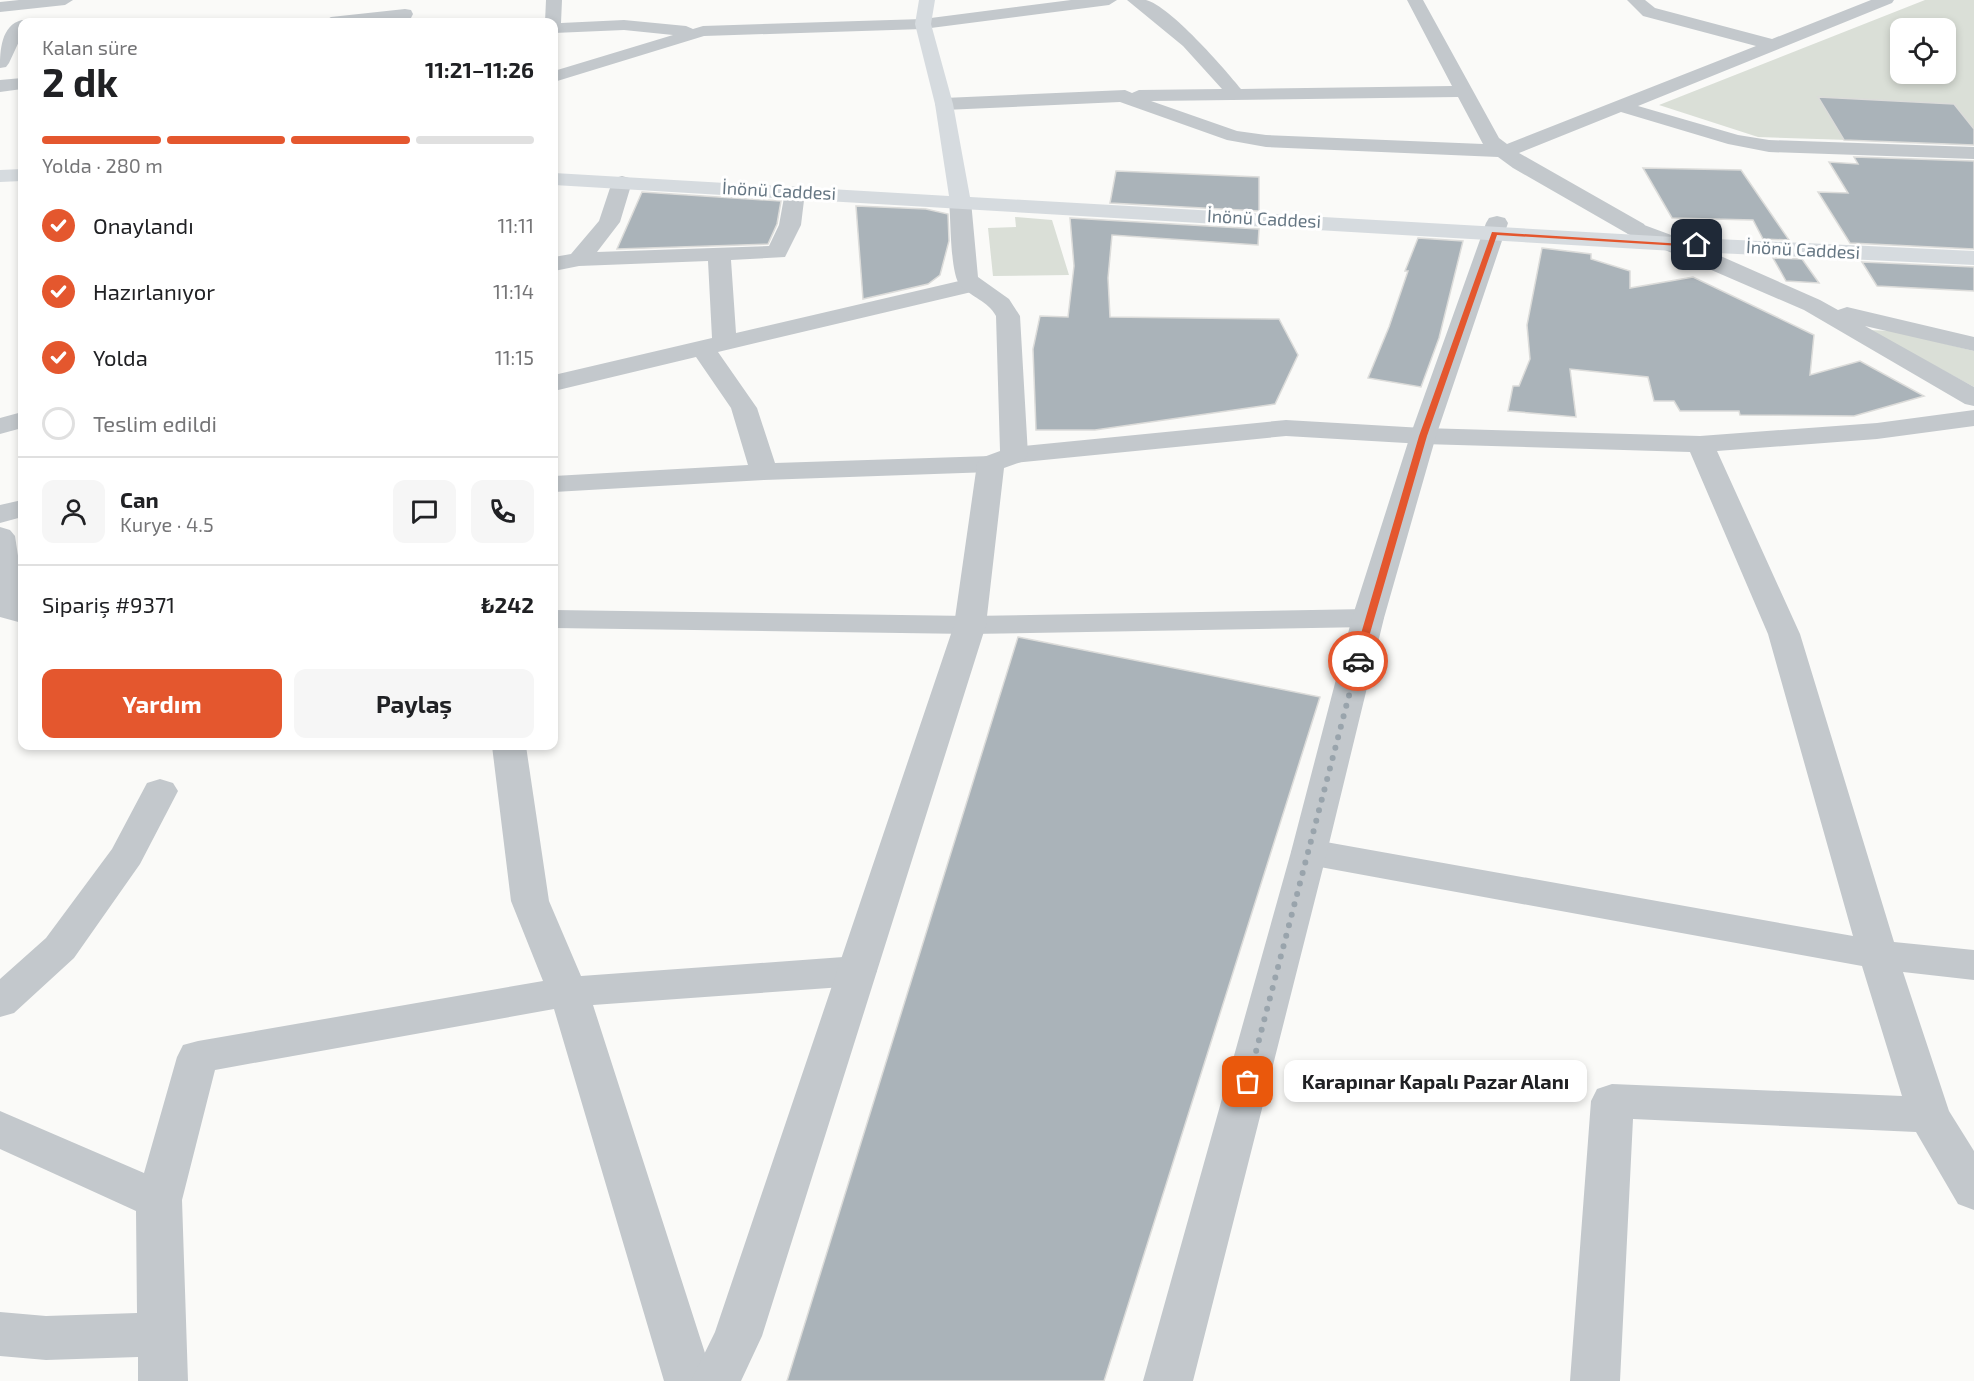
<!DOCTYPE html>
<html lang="tr">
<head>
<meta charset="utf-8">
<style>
  body { margin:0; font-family:"Exo 2",sans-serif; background:#f6f6f6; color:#202124; height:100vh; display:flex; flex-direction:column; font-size:22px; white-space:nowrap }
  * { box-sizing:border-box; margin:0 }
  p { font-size:20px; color:#757577 }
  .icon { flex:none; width:33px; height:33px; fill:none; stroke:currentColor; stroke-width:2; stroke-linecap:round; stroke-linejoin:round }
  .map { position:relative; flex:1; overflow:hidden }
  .side { position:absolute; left:18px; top:18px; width:540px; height:732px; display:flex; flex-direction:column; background:#fff; border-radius:12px; box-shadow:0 3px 9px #0003 }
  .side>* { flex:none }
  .fabs { position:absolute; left:1890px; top:18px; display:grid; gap:12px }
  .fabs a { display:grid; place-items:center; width:66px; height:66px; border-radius:12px; background:#fff; box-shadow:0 3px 9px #0003; font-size:30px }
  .pin { position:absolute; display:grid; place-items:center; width:51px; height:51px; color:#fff; margin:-26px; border-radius:12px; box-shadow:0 3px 9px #0006 }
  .courier { position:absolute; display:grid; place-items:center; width:60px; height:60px; margin:-30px; border:4px solid #e4572e; border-radius:50%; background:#fff; color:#222; box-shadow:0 2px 8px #0007 }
  .bubble { position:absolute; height:42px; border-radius:12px; background:#fff; box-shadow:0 3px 9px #0003; font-size:20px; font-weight:700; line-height:42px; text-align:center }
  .overview em { font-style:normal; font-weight:700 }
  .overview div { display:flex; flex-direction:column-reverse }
  .overview { display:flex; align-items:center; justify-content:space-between; height:102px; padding:0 24px }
  h1 { font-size:39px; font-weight:700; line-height:45px }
  .bar { display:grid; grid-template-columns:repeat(4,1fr); gap:9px 6px; align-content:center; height:72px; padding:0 24px }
  .bar i { height:8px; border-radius:4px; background:#e0e0e0 }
  .bar .current { background:#e4572e }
  .bar p { grid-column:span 4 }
  .line { display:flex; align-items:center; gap:15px; padding:0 24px; border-top:2px solid #e0e0e0 }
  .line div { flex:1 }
  .round { display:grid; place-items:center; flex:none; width:63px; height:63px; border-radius:12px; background:#f6f6f6 }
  ol { padding:0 24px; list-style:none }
  li { display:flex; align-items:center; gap:18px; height:66px }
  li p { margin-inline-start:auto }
  li .icon { padding:6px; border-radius:50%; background:#e4572e; color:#fff; stroke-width:4 }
  li:last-child { color:#757577 }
  li i { width:33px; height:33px; border:3px solid #e0e0e0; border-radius:50% }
  .button { display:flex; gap:12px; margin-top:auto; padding:12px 24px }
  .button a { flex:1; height:69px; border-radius:12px; background:#e4572e; color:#fff; font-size:24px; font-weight:700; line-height:69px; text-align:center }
  .button a+a { background:#f6f6f6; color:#202124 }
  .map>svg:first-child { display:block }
</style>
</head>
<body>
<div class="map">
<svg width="1974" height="1381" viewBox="0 0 1974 1381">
  <rect width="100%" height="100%" fill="#fafaf8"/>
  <g fill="#dadfd7" fill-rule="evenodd">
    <path d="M1925 0H1974V144L1758 137 1659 105ZM1900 28H1946V74H1900Z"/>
    <path d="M1015 217 1052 220 1069 275 993 276 988 228 1016 227Z"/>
    <path d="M1869 330 1894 331 1974 351V387Z"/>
  </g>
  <g fill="#aab3b9" stroke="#dcdcda" stroke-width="1.5">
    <path d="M1818 97 1954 104 1974 129V145L1844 140Z"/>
    <path d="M1854 157 1974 161V249L1850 243 1818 192 1848 193 1829 162 1858 164Z"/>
    <path d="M1643 168 1741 170 1789 240 1763 239 1753 220 1672 218Z"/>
    <path d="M1116 171 1259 177V211L1110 203Z"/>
    <path d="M642 192 781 201 777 224 768 244 617 249Z"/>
    <path d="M856 206 926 209 948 214 949 241 940 275 928 284 863 299Z"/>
    <path d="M1070 218 1259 229 1258 245 1112 235 1108 278 1110 317 1279 319 1298 355 1275 404 1095 430H1036L1033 349 1040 316 1068 317 1074 266Z"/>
    <path d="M1418 238 1463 241 1439 338 1421 387 1368 378 1389 327 1408 271H1405Z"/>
    <path d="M1542 248 1591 254V259L1630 271V288L1693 277 1814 335 1810 375 1860 361 1924 396 1854 416 1740 415 1739 411H1680L1674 401H1654L1648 377 1570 369 1576 417 1508 411 1513 386H1519L1530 359 1527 325Z"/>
    <path d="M1773 258 1802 259 1819 283 1786 281Z"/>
    <path d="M1862 262 1974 267V291L1877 286Z"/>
    <path d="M1018 637 1320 697 1104 1381H787Z"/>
  </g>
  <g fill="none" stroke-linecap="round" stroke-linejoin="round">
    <g fill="#c3c8cc" fill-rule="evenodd">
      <path d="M19 0H73L65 5 0 12V2Z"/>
      <path d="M546 0H562L561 23 624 20 686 26 693 29 703 26 923 19 1071 0H1117L1109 5 923 29 704 36 554 82V71L673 35 624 30 554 33V22H545Z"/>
      <path d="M1127 0C1132 0 1140 0 1146 0 1170 6 1224 68 1241 89L1452 86 1407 0H1423L1499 138 1507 144 1756 46 1643 16 1627 0H1645L1655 8 1772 39 1871 0H1894L1892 3 1638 106 1738 135 1769 140 1974 147V159L1769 152 1728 144 1621 112 1519 153 1644 224 1647 229 1644 234 1636 236 1628 234 1513 168 1498 157 1266 147 1227 140 1120 102 944 110 937 108 935 104 937 100 944 98 1125 90 1132 93 1139 90 1222 89 1183 46ZM1458 97 1483 144 1266 135 1237 131 1151 101Z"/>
      <path d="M405 9 411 10 413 14 411 18 373 22H323L331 17Z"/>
      <path d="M22 20 29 22H22V35L9 63 6 67 0 68C0 51 1 25 22 20Z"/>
      <path d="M22 78V89L0 92V80Z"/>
      <path d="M622 176 629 178 632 182 620 222 597 252 769 246 779 225 785 192 788 188 795 186 802 188 805 192 801 225 785 257 731 260 736 333 972 278 980 280 984 285 980 290 718 352 757 408 775 463 991 456 1001 458 1005 464 1001 470 991 472 764 480 554 492V476L748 465 731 408 696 357 554 391V375L712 338 708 261 579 266 554 271V257L571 254 599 221 612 182 615 178Z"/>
      <path d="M1974 410V426L1877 439 1717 451 1800 634 1894 942 1974 950V980L1903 972 1949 1111 1974 1151V1210L1958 1204 1916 1132 1633 1119 1620 1381H1570L1591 1101 1597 1089 1612 1084 1902 1096 1862 966 1309 865 1296 861 1291 852 1296 843 1309 839 1853 936 1768 634 1690 452 1423 444 1286 436 1014 463 1004 461 1000 455 1004 449 1014 447 1286 420 1423 428 1700 436 1877 423Z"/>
      <path d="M22 412V428L0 434V418Z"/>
      <path d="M22 500V517L0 523V505Z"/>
      <path d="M0 527 10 530 15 536 22 582V623L0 617Z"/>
      <path d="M1368 609 1379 611 1384 618 1379 625 1368 627 970 634 554 628V610L970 616Z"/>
      <path d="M492 746H526L549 901 581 976 857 956 871 961 877 971 871 981 857 986 593 1005 714 1381H664L554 1009 215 1070 182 1200 188 1381H138V1357L46 1360 0 1356V1312L46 1316 137 1313 136 1211 0 1149V1111L144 1173 177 1057 183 1045 198 1041 543 981 511 901Z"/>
      <path d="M160 779 173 783 178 791 140 864 74 958 14 1013 0 1017V979L46 938 112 849 147 783Z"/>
    </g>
    <g fill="#c3c8cc" fill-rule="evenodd">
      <path d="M960 195 967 197 971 201 978 277 1009 299 1020 316 1028 455 1024 461 1004 468 986 625 762 1336 741 1381H691L715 1332 954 625 977 464 981 458 1000 451 996 316C988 301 971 297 960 285 950 274 951 219 949 201L953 197Z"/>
      <path d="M1497 216 1505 218 1508 223 1436 436 1384 618 1327 852 1193 1381H1143L1291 852 1352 618 1410 436 1486 223 1489 218Z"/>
      <path d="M1636 222 1682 239 1820 300 1838 310 1847 307 1974 337V351L1865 326 1974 387V406L1965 404 1804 310 1628 234 1625 229 1628 224Z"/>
    </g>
    <g fill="#d6dbdf" fill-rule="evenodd">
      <path d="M919 0H935L931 24 953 104 970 197 1674 237 1974 251V265L1674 251 554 185V173L949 196 935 104 915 24Z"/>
      <path d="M22 169V181L0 182V170Z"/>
    </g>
  </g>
  <path fill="#e4572e" d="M1492 232 1700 245 1697 247 1497 235 1427 436 1362 661 1354 663 1353 661 1419 436Z"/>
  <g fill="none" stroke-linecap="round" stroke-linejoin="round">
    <path stroke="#99a4ac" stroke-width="6" stroke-dasharray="0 10.8" d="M1248 1082 1358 661"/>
  </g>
  <g text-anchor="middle" stroke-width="6" stroke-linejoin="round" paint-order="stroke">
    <g font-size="18" fill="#657683" stroke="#fff">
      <text transform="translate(779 191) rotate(3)" y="6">İnönü Caddesi</text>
      <text transform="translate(1264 219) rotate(3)" y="6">İnönü Caddesi</text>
      <text transform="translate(1803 250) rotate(3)" y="6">İnönü Caddesi</text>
    </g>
  </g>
</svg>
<div class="fabs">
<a><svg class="icon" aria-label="locate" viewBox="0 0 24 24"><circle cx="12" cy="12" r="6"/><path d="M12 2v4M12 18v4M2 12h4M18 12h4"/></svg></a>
</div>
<div class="pin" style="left:1248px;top:1082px;background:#ea580c"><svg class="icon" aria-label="bag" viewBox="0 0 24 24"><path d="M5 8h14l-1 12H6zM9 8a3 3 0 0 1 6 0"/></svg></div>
<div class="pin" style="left:1697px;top:245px;background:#1f2937"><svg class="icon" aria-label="home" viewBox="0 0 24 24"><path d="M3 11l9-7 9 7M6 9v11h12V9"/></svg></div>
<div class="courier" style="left:1358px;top:661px"><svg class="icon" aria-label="car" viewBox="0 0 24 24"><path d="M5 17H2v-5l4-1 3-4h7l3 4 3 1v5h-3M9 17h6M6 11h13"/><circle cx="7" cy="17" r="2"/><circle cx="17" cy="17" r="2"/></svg></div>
<div class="bubble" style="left:1284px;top:1060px;width:303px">Karapınar Kapalı Pazar Alanı</div>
<section class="side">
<div class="overview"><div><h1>2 dk</h1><p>Kalan süre</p></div><em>11:21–11:26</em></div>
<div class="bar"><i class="current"></i><i class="current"></i><i class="current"></i><i></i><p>Yolda · 280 m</p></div>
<ol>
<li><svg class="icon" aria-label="check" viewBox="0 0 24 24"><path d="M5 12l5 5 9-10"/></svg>Onaylandı<p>11:11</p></li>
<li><svg class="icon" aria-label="check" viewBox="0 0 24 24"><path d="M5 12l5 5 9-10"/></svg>Hazırlanıyor<p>11:14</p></li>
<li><svg class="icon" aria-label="check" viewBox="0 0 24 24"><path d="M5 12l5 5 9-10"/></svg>Yolda<p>11:15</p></li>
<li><i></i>Teslim edildi</li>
</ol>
<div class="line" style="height:108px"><a class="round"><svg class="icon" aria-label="person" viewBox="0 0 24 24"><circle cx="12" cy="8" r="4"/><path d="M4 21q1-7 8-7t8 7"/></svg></a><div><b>Can</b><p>Kurye · 4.5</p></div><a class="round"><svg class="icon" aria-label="chat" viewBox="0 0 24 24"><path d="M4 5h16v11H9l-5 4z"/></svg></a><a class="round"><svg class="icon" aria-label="phone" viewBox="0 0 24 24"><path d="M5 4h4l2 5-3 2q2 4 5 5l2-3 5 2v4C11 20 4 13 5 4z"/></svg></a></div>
<div class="line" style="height:78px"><div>Sipariş #9371</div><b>₺242</b></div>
<div class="button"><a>Yardım</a><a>Paylaş</a></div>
</section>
</div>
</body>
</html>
